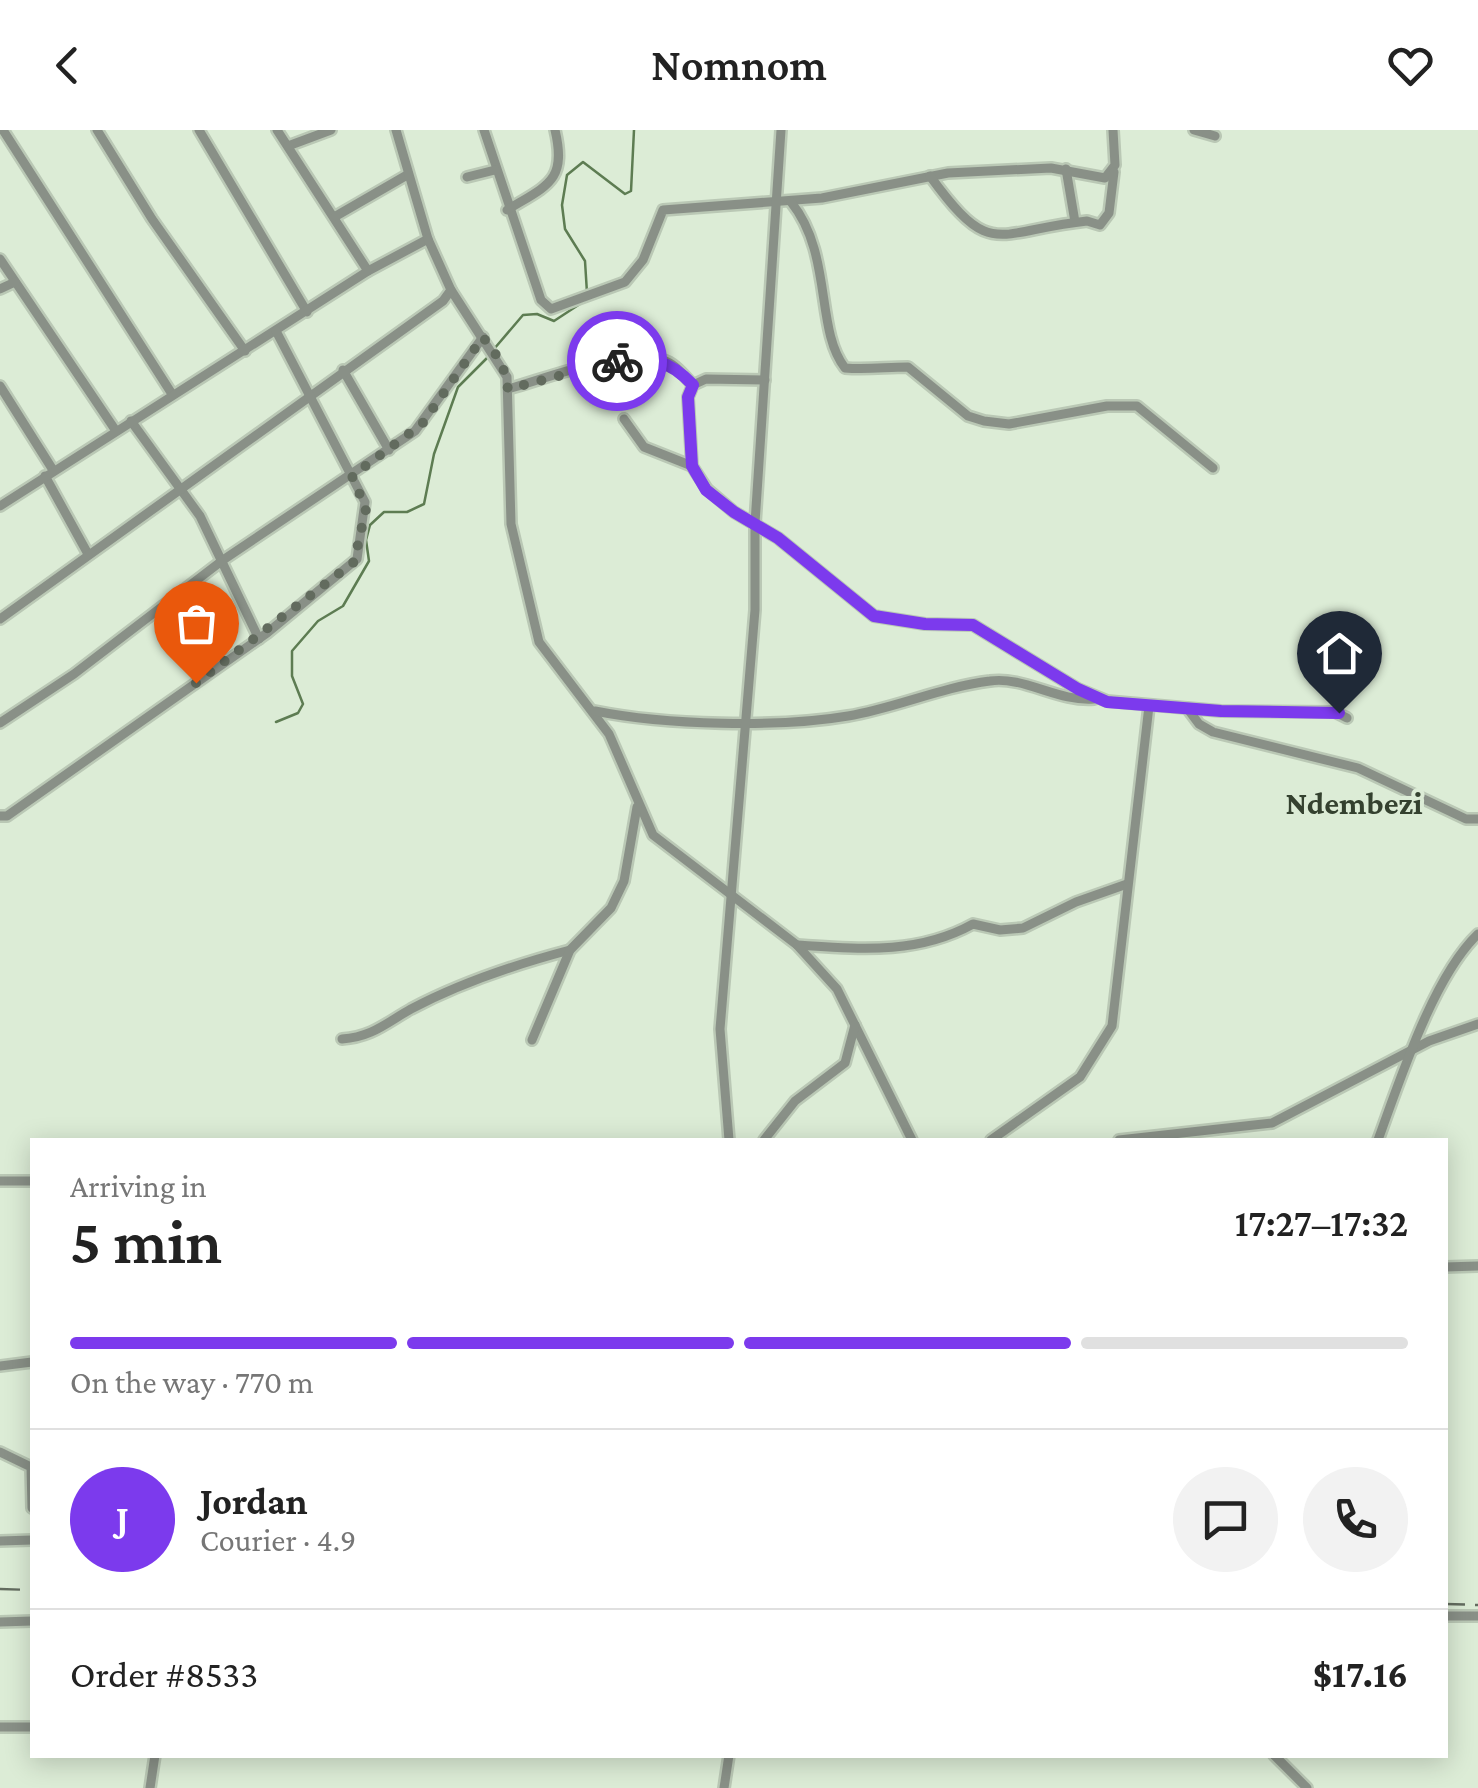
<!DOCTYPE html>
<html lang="en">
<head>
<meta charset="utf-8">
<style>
  body { margin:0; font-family:"Crimson Pro",serif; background:#f2f2f2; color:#222; height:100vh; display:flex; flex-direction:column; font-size:38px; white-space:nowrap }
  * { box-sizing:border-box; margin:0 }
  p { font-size:32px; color:#767676 }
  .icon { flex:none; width:55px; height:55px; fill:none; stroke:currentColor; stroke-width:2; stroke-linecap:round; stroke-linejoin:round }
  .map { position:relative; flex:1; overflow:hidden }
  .drawer { position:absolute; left:30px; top:1008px; width:1418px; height:620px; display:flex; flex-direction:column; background:#fff; border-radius:0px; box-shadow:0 5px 25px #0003 }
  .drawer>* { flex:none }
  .pin { position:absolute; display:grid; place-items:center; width:85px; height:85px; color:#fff; margin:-102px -42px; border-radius:50% 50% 50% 0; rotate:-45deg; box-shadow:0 0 10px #0007 }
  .pin .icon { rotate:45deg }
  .courier { position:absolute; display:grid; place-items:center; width:100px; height:100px; margin:-50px; border:8px solid #7c3aed; border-radius:50%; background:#fff; color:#222; box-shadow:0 2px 12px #0007 }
  .summary em { font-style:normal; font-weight:600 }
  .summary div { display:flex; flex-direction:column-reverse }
  .summary { display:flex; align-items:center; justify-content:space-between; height:170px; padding:0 40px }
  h1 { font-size:65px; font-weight:600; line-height:75px }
  .bar { display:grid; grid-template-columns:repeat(4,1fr); gap:15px 10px; align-content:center; height:120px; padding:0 40px }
  .bar i { height:12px; border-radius:8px; background:#e0e0e0 }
  .bar .current { background:#7c3aed }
  .bar p { grid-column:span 4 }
  .line { display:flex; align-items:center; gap:25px; padding:0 40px; border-top:2px solid #e0e0e0 }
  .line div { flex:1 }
  .round { display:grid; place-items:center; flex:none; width:105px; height:105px; border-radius:52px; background:#f2f2f2 }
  header { display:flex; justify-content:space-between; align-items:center; height:130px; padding:0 40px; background:#fff; font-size:45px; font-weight:600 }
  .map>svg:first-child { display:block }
</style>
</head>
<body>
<header><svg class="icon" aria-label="back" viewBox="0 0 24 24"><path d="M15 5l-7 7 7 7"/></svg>Nomnom<svg class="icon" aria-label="heart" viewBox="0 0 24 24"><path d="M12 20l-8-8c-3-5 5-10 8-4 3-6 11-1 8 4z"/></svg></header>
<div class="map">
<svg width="1478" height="1658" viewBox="0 0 1478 1658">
  <rect width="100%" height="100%" fill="#dcecd6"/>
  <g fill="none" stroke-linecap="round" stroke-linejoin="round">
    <g stroke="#5d7c52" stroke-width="2.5">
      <path d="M587 163 585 131 565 99 562 75 567 45 583 32 625 64 631 61 634 0"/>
      <path d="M494 219 523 185 537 184 554 191 586 170"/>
      <path d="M276 592 298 583 303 574 292 546V521L318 491 343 476 369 431 366 410 370 395 384 382H407L424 374 434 324 458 257 489 226"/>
    </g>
    <defs>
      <g id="street">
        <path d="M3 0 172 264"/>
        <path d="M97 0 152 89 245 221"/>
        <path d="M199 0 307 182"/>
        <path d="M277 0 368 141"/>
        <path d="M484 0 541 170 551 179 625 152 643 130 663 80 822 68 948 43 1051 38 1105 48 1115 35 1113 0"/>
        <path d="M1194 0 1215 6"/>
        <path d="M288 16 331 0"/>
        <path d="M1066 39 1075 92"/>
        <path d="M930 46C992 131 994 101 1087 91L1100 95 1109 83 1114 42"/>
        <path d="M467 47 495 40"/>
        <path d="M791 72C833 124 815 200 845 238 867 240 886 237 908 237L968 286 984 291 1009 294 1107 276H1137L1213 338"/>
        <path d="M507 80C548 55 567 51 555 0"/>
        <path d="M336 86 407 45"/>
        <path d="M0 129 116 301"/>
        <path d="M0 159 15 152"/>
        <path d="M451 160 507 247 511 394 539 512 609 604 653 705 797 815 837 859 912 1010"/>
        <path d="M343 240 389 320"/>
        <path d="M765 250 706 249 693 255 688 267 692 336 707 359 734 382 778 408 874 486 925 494 973 495 1078 559 1107 571 1221 581 1335 582 1347 588"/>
        <path d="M0 256 53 340"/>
        <path d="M508 259C548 248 622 218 663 230 675 233 684 246 693 255"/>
        <path d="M624 289 644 317 692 336"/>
        <path d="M131 291 200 386 259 509"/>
        <path d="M45 346 88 424"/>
        <path d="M0 376 368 141 428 109 396 0"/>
        <path d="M0 489 443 171 451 160 428 109"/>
        <path d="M1187 578 1199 594 1213 602 1358 638 1466 689H1478"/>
        <path d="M595 581C665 595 778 598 848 586 896 578 941 557 990 551 1024 546 1058 572 1094 569"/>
        <path d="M0 593 74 544 223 430 415 301 483 207"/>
        <path d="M0 686H7L267 503 357 429 365 372 276 201"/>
        <path d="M797 815C859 819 917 825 973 794L1000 800 1023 798 1076 772 1127 754"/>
        <path d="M342 909C372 907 386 893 411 879 460 853 517 834 570 820"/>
        <path d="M532 910 570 820 611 778 624 751 637 677"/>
        <path d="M729 1010 720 899 755 480V393L781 0"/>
        <path d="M764 1010 795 971 845 933 855 895"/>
        <path d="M991 1010 1080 947 1112 896 1149 576"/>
        <path d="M1119 1010 1272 993 1429 911 1478 894"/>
        <path d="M1378 1010C1400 950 1433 847 1478 804"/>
        <path d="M0 1051H32"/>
        <path d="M1445 1137 1478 1136"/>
        <path d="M0 1236 32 1232"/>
        <path d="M0 1322 31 1337 32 1378"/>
        <path d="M0 1411 32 1410"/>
        <path d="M1445 1486H1478"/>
        <path d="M0 1492 32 1491"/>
        <path d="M0 1597H32"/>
        <path d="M1274 1625 1307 1658"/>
        <path d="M150 1658 155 1625"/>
        <path d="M724 1658 729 1625"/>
      </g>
    </defs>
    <use href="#street" stroke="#bac8b5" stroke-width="14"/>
    <use href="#street" stroke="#899087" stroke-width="9"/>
    <g stroke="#636c5f" stroke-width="2.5" stroke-dasharray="20 10" stroke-linecap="butt">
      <path d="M0 1459 32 1460"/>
      <path d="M1445 1474 1478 1475"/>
    </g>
  </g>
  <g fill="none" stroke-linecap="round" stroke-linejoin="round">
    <path stroke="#626b5e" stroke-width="10" stroke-dasharray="0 18" d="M196 553 354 432 366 379 352 346 422 294 483 207 502 233 508 259 617 231"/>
    <path stroke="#7c3aed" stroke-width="12" d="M617 231C652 227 668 229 693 255L688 267 692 336 706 360 734 382 778 408 874 486 925 494 973 495 1078 559 1107 572 1221 581 1339 583"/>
  </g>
  <g text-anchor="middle" stroke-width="8" stroke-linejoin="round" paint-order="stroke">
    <g font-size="32" font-weight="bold" fill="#34412f" stroke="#dcecd6">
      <text x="1354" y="684">Ndembezi</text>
    </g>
  </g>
</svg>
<div class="pin" style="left:196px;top:553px;background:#ea580c"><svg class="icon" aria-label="bag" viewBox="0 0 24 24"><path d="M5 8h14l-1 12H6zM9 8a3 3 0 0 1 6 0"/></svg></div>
<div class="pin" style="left:1339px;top:583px;background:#1f2937"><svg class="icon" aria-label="home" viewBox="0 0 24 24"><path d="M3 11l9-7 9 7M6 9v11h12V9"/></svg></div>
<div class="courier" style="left:617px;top:231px"><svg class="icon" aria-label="bike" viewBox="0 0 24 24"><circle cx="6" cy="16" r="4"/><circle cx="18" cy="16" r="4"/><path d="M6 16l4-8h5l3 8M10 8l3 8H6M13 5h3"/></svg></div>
<section class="drawer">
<div class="summary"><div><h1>5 min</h1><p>Arriving in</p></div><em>17:27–17:32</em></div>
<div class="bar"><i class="current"></i><i class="current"></i><i class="current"></i><i></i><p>On the way · 770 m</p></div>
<div class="line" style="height:180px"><b class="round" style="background:#7c3aed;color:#fff">J</b><div><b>Jordan</b><p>Courier · 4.9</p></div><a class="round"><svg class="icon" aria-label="chat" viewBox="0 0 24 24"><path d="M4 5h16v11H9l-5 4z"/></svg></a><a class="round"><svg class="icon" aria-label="phone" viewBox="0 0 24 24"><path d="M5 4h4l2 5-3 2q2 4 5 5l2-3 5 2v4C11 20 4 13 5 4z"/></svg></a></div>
<div class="line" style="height:130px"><div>Order #8533</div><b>$17.16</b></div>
</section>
</div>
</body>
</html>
